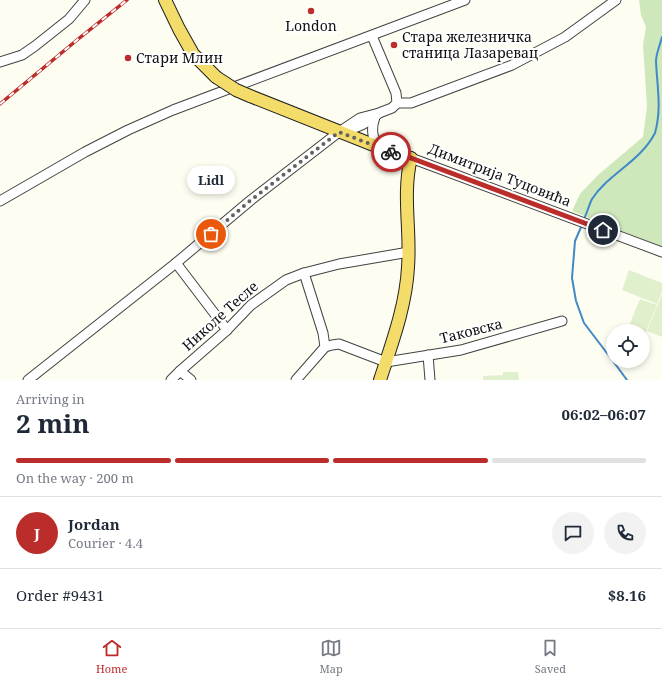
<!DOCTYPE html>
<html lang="en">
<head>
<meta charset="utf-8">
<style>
  body { margin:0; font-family:"Noto Serif",serif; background:#f2f2f3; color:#1f2937; height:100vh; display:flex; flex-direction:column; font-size:15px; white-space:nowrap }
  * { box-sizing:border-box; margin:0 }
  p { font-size:13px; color:#747a83 }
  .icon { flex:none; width:22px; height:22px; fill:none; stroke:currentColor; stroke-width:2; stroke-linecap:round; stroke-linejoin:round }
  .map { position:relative; height:380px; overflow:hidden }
  .details { display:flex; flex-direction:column; background:#fff; flex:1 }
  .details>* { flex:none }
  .fabs { position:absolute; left:606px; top:324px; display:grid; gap:8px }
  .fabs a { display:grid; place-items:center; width:44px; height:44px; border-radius:50%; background:#fff; box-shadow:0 2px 6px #0003; font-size:20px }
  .pin { position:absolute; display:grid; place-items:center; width:34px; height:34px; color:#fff; margin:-17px; border:2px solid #fff; border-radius:50%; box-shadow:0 1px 4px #0007 }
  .courier { position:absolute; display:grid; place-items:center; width:40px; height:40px; margin:-20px; border:3px solid #bb2d2b; border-radius:50%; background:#fff; color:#222; box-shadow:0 1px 5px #0007 }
  .bubble { position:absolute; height:28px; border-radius:14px; background:#fff; box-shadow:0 2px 6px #0003; font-size:13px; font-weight:700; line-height:28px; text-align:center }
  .head em { font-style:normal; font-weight:700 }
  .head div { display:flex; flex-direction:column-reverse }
  .head { display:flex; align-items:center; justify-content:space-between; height:68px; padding:0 16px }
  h1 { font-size:26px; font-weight:700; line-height:30px }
  .bar { display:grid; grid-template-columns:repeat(4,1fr); gap:6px 4px; align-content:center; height:48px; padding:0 16px }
  .bar i { height:5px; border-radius:3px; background:#e0e1e3 }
  .bar .selected { background:#bb2d2b }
  .bar p { grid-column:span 4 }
  .line { display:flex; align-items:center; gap:10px; padding:0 16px; border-top:1px solid #e0e1e3 }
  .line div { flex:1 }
  .round { display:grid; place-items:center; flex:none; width:42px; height:42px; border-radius:21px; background:#f2f2f3 }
  .tab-bar { display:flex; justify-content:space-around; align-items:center; height:56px; border-top:1px solid #e0e1e3; background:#fff; font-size:11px; color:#747a83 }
  .tab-bar a { display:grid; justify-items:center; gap:2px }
  .tab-bar .selected { color:#bb2d2b }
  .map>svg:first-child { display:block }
</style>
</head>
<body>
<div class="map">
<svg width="662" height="380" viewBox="0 0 662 380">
  <rect width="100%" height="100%" fill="#fefdf1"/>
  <path fill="#cfe8bb" d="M639 0H662V247L572 211 580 194 598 175 643 137 647 106 643 45 646 27 641 15Z"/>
  <g fill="#e1f0cc">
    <path d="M629 270 662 283V292L657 304 622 290Z"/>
    <path d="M662 294V337L647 331Z"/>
    <path d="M640 299 657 305 645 334H643V331H636L628 328Z"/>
    <path d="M503 372H518L519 380H483V376L503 375Z"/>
  </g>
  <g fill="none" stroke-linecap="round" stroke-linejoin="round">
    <g stroke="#4089c9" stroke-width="2">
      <path d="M584 219C587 213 589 205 592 199 609 173 640 162 655 133 662 108 657 87 656 61 656 54 660 45 662 37"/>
      <path d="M582 225 575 241 572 278 576 301 584 323 613 361"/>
      <path d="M613 361 627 380"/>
    </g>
    <defs>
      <g id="minor">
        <path d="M0 62 22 55 35 46 69 19 85 0"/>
        <path d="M397 103H411L512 65 565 37 616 0"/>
        <path d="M375 117C371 128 372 136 377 146"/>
        <path d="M343 131C356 129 368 123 378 114"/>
        <path d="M411 158 662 252"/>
        <path d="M0 201 85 152 128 130 173 110 465 0"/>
        <path d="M176 263 227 330"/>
        <path d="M304 273 323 333 325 347 332 345 339 344 386 362 461 350 562 321"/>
        <path d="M428 355 430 380"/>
        <path d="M180 371 191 380"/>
        <path d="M28 380 176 263 251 200 339 132 360 118 379 113 392 108 397 103 396 93 372 36"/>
        <path d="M171 380 180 371 227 330 251 305 286 280 304 273 339 264 409 252"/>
        <path d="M296 380 325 347"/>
      </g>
      <g id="major">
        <path d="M165 0 179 29 193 54 216 77"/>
        <path d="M250 96 391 152 411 158C402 194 411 231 408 267 406 306 392 343 380 380"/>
      </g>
    </defs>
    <use href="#minor" stroke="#424242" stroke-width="11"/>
    <use href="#major" stroke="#202020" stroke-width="14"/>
    <use href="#minor" stroke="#fff" stroke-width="9"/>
    <use href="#major" stroke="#f4dc6b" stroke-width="12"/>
    <defs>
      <path id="rail" d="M0 104 77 40 127 0"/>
    </defs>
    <use href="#rail" stroke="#bb2d2b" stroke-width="3.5"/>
    <use href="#rail" stroke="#fff" stroke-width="2" stroke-dasharray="6" stroke-linecap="butt"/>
    <defs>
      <path id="major-bridge" d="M216 77 236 90 250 96"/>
    </defs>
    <use href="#major-bridge" stroke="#202020" stroke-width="14" stroke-linecap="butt"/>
    <use href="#major-bridge" stroke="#f4dc6b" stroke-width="12"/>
  </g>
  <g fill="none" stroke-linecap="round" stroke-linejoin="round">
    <path stroke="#63625e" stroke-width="4" stroke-dasharray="0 7.2" d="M211 234 251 200 339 132 391 152"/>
    <path stroke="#bb2d2b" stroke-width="5" d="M391 152 411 158 603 230"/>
  </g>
  <g fill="#bb2d2b" stroke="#fff" stroke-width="1.5">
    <circle cx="311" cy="11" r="4"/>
    <circle cx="394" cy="45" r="4"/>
    <circle cx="128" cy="58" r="4"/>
  </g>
  <g text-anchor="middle" stroke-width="4" stroke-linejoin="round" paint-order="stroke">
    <g font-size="14" fill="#0f0f0f" stroke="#fff" text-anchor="start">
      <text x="311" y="31" text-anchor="middle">London</text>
      <text x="402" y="42">Стара железничка<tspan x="402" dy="16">станица Лазаревац</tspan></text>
      <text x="136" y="63">Стари Млин</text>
    </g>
    <g font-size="14" fill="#0f0f0f" stroke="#fff">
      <text transform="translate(500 175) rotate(21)" y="5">Димитрија Туцовића</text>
      <text transform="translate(220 316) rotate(-42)" y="5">Николе Тесле</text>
      <text transform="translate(471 331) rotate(-14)" y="5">Таковска</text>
    </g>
  </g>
</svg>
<div class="fabs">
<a><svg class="icon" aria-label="locate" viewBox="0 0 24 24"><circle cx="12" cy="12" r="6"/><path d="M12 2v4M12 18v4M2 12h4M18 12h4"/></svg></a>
</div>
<div class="pin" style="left:211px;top:234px;background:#ea580c"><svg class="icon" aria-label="bag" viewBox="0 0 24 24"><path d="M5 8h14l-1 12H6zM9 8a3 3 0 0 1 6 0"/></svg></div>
<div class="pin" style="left:603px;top:230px;background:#1f2937"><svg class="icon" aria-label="home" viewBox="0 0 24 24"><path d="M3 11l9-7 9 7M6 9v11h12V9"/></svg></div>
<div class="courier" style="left:391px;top:152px"><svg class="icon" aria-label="bike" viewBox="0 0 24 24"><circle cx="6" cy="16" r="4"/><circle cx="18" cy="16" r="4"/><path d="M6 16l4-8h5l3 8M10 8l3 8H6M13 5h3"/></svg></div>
<div class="bubble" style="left:187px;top:166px;width:48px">Lidl</div>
</div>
<section class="details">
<div class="head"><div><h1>2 min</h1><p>Arriving in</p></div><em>06:02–06:07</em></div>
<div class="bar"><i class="selected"></i><i class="selected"></i><i class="selected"></i><i></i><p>On the way · 200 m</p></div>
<div class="line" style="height:72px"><b class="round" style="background:#bb2d2b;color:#fff">J</b><div><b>Jordan</b><p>Courier · 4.4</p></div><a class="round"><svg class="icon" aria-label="chat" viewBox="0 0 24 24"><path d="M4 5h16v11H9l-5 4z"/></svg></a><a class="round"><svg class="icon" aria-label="phone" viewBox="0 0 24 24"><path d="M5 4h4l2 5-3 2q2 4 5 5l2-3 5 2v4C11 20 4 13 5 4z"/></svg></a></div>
<div class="line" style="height:52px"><div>Order #9431</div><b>$8.16</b></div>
</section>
<nav class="tab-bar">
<a class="selected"><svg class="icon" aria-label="home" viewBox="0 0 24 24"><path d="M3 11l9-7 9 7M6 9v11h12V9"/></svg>Home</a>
<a><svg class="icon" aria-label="map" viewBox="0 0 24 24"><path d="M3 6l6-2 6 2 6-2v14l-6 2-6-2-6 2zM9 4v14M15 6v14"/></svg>Map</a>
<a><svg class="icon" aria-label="saved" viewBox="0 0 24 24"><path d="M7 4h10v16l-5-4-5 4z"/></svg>Saved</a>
</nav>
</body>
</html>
